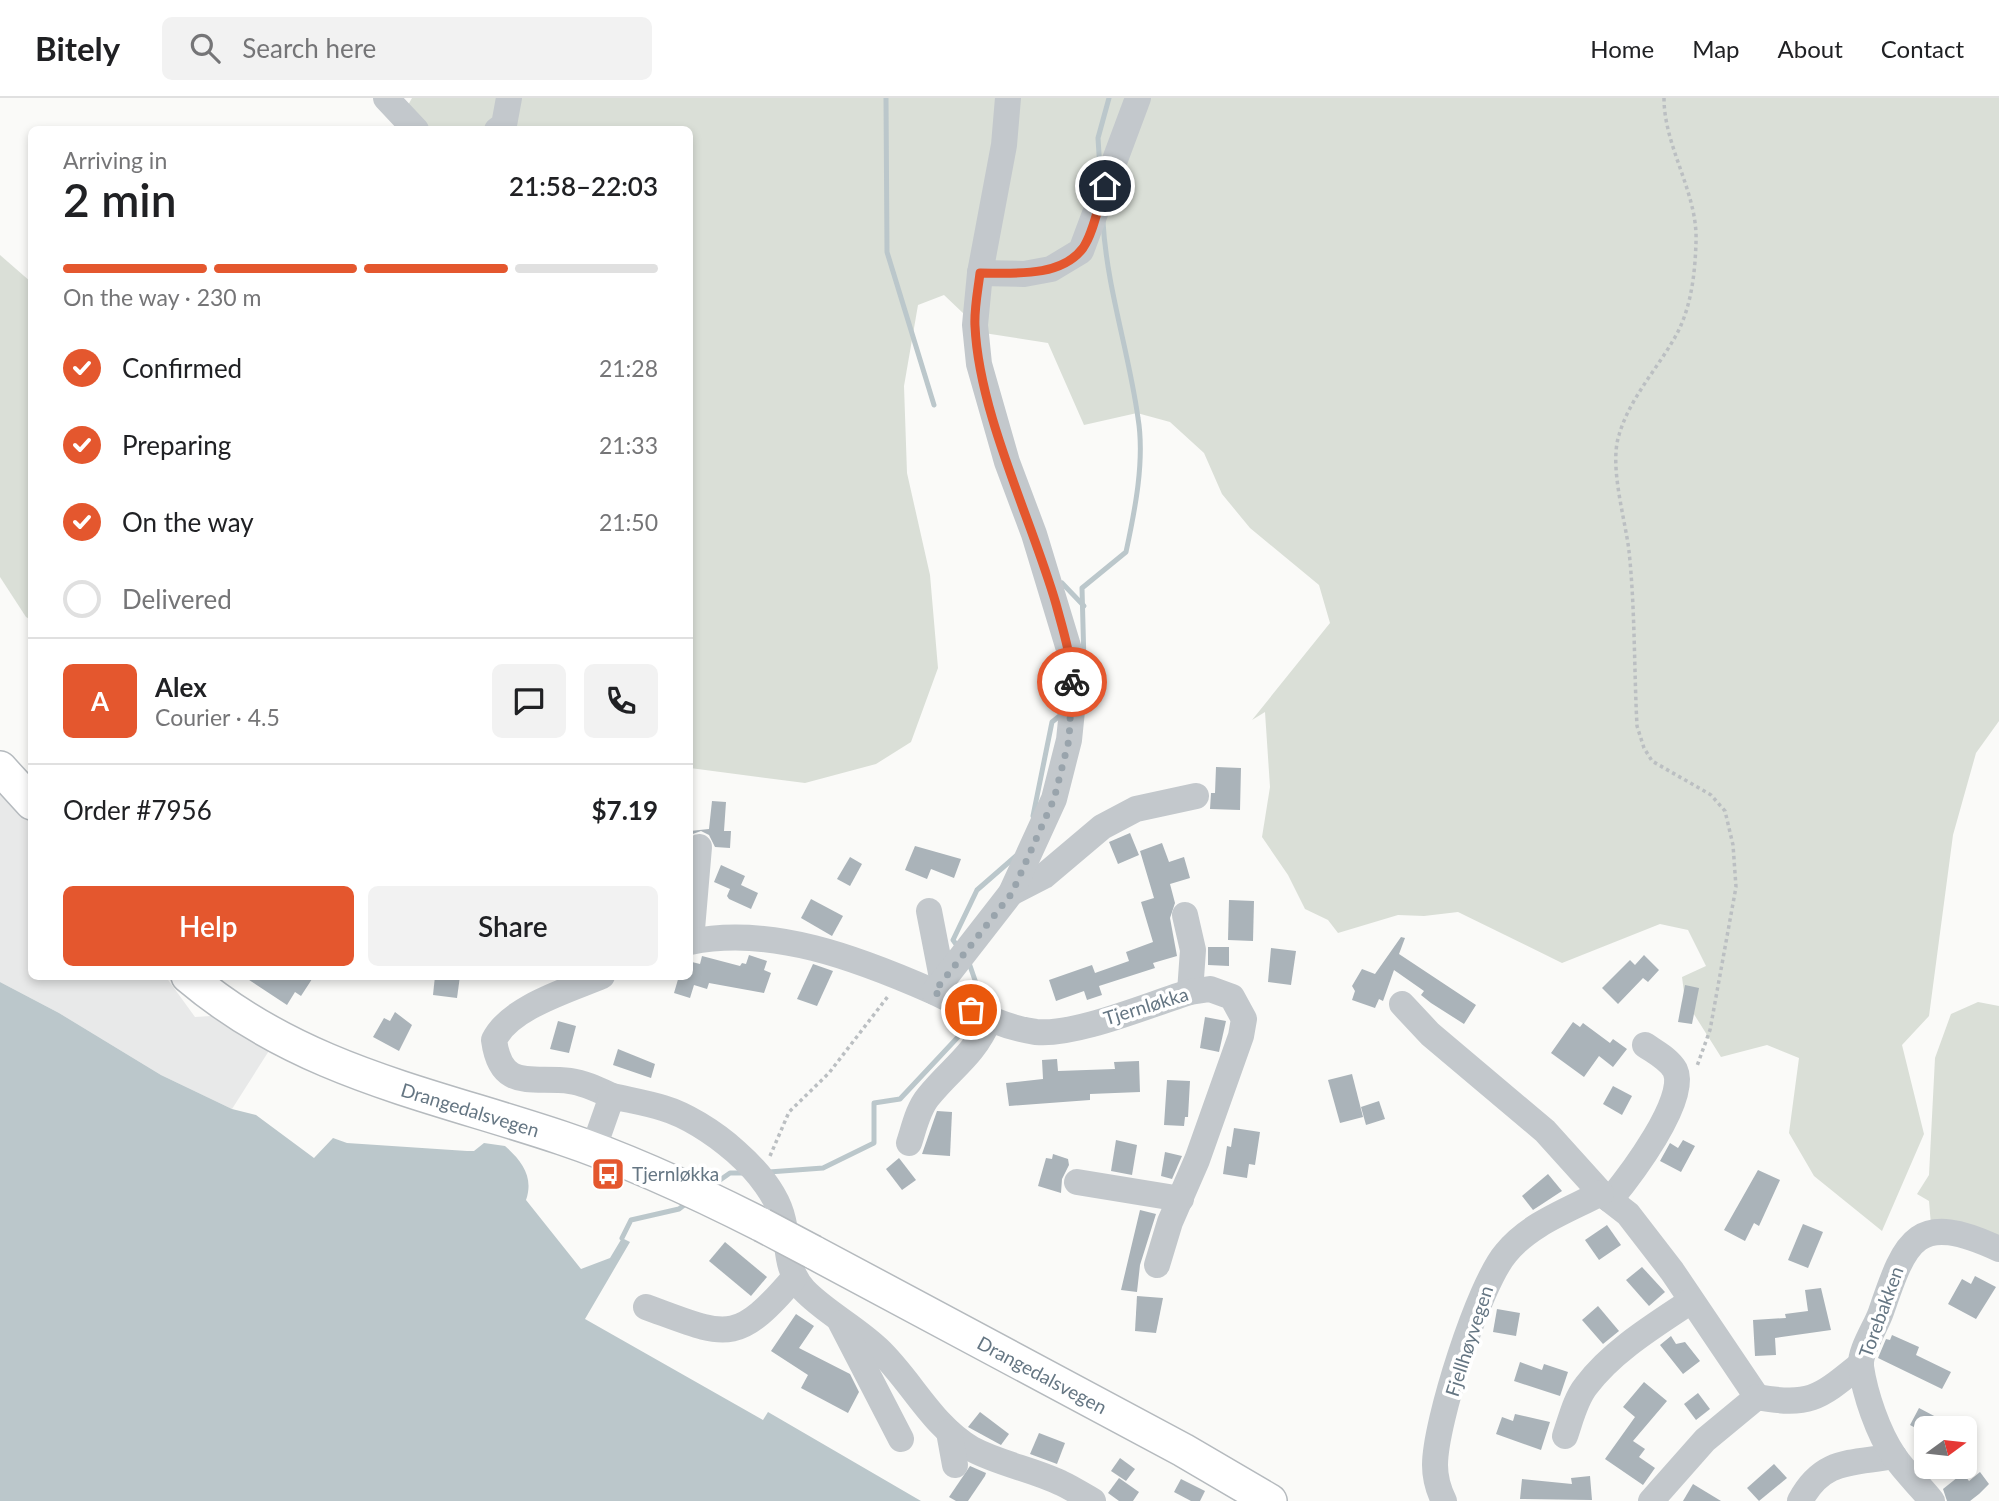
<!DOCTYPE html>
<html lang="en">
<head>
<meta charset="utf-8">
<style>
  body { margin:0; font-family:Lato,sans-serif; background:#f2f2f2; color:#202124; height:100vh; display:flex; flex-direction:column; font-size:26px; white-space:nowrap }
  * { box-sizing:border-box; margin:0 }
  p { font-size:23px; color:#757577 }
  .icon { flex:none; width:38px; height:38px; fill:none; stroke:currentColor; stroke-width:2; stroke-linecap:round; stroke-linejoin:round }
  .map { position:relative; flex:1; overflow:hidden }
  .side { position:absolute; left:28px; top:28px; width:665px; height:854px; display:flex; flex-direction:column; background:#fff; border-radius:10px; box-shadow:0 4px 10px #0003 }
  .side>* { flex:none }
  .needle { width:46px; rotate:75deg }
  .tools { position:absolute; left:1914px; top:1318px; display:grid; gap:14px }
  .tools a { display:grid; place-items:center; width:63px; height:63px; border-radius:10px; background:#fff; box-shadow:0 4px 10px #0003; font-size:35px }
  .pin { position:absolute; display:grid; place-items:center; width:60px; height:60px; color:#fff; margin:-30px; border:4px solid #fff; border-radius:50%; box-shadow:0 2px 7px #0007 }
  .courier { position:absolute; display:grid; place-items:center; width:70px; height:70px; margin:-35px; border:5px solid #e4572e; border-radius:50%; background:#fff; color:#222; box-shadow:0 2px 9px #0007 }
  .summary em { font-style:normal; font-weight:600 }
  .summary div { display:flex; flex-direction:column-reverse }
  .summary { display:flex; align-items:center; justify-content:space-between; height:119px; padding:0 35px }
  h1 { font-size:46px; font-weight:600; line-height:52px }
  .bar { display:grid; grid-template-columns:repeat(4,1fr); gap:10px 7px; align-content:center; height:84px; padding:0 35px }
  .bar i { height:9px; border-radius:5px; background:#e0e0e0 }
  .bar .active { background:#e4572e }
  .bar p { grid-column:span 4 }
  .line { display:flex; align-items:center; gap:18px; padding:0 35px; border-top:2px solid #e0e0e0 }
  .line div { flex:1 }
  .round { display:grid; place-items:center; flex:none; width:74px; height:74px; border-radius:10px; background:#f2f2f2 }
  ol { padding:0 35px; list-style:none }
  li { display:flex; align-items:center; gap:21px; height:77px }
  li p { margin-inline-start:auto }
  li .icon { padding:7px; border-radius:50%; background:#e4572e; color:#fff; stroke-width:4 }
  li:last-child { color:#757577 }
  li i { width:38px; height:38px; border:4px solid #e0e0e0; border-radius:50% }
  .button { display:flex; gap:14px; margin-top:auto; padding:14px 35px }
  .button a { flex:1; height:80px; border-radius:10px; background:#e4572e; color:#fff; font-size:28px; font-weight:600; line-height:80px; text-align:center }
  .button a+a { background:#f2f2f2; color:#202124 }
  header { display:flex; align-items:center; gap:42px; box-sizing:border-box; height:98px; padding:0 35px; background:#fff; border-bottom:2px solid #e0e0e0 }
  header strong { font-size:33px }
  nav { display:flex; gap:38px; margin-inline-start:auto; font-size:24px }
  .search { width:490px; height:63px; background:#f2f2f2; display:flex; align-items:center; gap:18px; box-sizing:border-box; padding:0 24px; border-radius:10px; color:#757577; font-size:26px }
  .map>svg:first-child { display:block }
</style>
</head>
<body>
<header>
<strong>Bitely</strong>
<div class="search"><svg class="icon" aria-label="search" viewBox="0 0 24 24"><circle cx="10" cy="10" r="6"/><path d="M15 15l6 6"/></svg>Search here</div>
<nav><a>Home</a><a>Map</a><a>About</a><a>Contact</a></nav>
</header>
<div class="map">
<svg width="1999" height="1403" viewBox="0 0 1999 1403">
  <rect width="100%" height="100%" fill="#fafaf8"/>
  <path fill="#e8e9e9" d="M0 680 31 712 32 878 166 879 195 919 211 918 272 948 232 1011 161 977 59 915 0 884Z"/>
  <g fill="#dadfd7">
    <path d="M412 0H1999V623L1976 655 1953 737 1929 918 1902 947 1924 1036 1882 1133 1814 1078 1789 1035 1799 960 1767 947 1721 959 1685 902 1682 879 1706 868 1688 832 1660 826 1562 865 1458 814 1424 818 1398 817 1338 835 1328 822 1305 811 1288 777 1262 739 1270 689 1265 614 1252 622 1330 525 1319 487 1250 430 1222 396 1204 355 1170 324 1137 315 1084 327 1048 245 984 235 944 197 918 207 904 288 907 375 930 477 938 570 911 644 876 666 805 685 690 670V32H394Z"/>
    <path d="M0 157 31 184V522L26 519 0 479Z"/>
    <path d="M1978 904 1999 908V1145L1931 1127 1929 1103 1917 1096 1929 1077 1935 960 1951 916Z"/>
  </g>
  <path fill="#bbc7cb" d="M0 884 59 915 161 977 232 1011 256 1017 314 1060 333 1040 347 1045 467 1053H474L484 1045 505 1048C522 1063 534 1079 526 1102L581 1171 610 1160 622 1140 630 1144 585 1221 763 1322 768 1314 921 1403H0Z"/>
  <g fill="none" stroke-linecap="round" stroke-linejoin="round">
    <g stroke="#bbc7cb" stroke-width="5">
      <path d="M886 0 887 154 934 307"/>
      <path d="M1100 72 1098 40 1109 0"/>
      <path d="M1062 485 1084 508"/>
      <path d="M1084 565 1082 490 1126 454C1135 412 1145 362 1138 320 1129 254 1107 191 1103 124"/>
      <path d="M1033 718 1052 624 1062 616"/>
      <path d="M958 849 953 842 977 792 1016 758"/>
      <path d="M968 862 977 888 971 905"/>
      <path d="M769 1074 823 1070 874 1045V1005L900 1001 958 939 966 918"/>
      <path d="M710 1089 730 1075H745"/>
      <path d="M622 1140 631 1122 679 1111 688 1104"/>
    </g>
  </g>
  <g fill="#aab3b9">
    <path d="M1216 669 1241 670 1240 712 1210 711 1211 695H1215Z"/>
    <path d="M712 703 726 704 724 733H731L730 750 715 749 709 737 701 733 690 737V733L709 731Z"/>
    <path d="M1130 735 1139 757 1118 766 1109 744Z"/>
    <path d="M1162 745 1169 764 1184 759 1190 780 1170 786 1175 805 1170 820 1177 858 1153 865 1155 870 1099 888 1102 897 1087 902 1084 893 1056 903 1049 882 1092 867 1095 875 1129 863 1126 854 1153 844 1141 804 1154 800 1140 753Z"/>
    <path d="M915 748 961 761 954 780 931 771 927 781 905 772Z"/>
    <path d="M850 759 862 766 850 788 837 781Z"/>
    <path d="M721 767 745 778 741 787 758 795 751 811 729 801 727 798 730 791 714 784Z"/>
    <path d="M811 801 843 818 832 838 801 820Z"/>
    <path d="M1229 802 1254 803 1253 843 1228 842Z"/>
    <path d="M1401 839 1405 840 1399 856 1476 907 1464 926 1431 905 1421 897 1424 893 1394 872 1383 903 1379 901 1375 910 1352 902 1355 893 1352 888 1362 871 1375 876Z"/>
    <path d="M1208 849H1229V868L1208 867Z"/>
    <path d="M1271 850 1296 853 1291 887 1268 884Z"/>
    <path d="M749 857 767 863 764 872 771 875 764 895 709 885 707 891 694 887 690 900 674 895 679 878H690L692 864 700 866 702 858 740 868 742 865 746 866Z"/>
    <path d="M1644 857 1659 872 1648 884 1643 880 1618 906 1602 890 1630 862 1635 867Z"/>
    <path d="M813 866 833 873 817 908 797 901Z"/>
    <path d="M243 878H314L301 898 295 894 287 907Z"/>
    <path d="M435 878H460L457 900 433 897Z"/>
    <path d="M1685 887 1699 890 1692 926 1678 924Z"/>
    <path d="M395 914 412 927 399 953 373 939 384 920 390 923Z"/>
    <path d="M1205 919 1226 923 1219 954 1200 950Z"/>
    <path d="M558 923 576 928 569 955 550 951Z"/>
    <path d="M1573 924 1580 929 1583 925 1610 945 1613 941 1627 951 1613 969 1599 958 1584 979 1551 955Z"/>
    <path d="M618 951 655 966 651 980 613 967Z"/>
    <path d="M1057 961 1058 973 1115 971 1114 964 1139 963 1140 994 1090 996V1002L1009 1008 1006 985 1043 981 1042 962Z"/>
    <path d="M1352 976 1363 1019 1340 1025 1328 982Z"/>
    <path d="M1167 982 1190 983 1188 1019H1185L1184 1028 1164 1027Z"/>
    <path d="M1613 988 1632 998 1622 1017 1603 1006Z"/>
    <path d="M1379 1003 1385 1021 1366 1027 1361 1009Z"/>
    <path d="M937 1013 952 1014 950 1058 922 1056Z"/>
    <path d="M1234 1030 1260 1034 1255 1067 1249 1066 1247 1080 1223 1076 1227 1048 1231 1049Z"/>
    <path d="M1116 1042 1137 1047 1132 1077 1111 1073Z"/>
    <path d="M1683 1042 1695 1048 1681 1074 1660 1063 1670 1045 1678 1050Z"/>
    <path d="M1165 1054 1182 1058 1172 1081 1161 1078Z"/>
    <path d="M1053 1056 1068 1061 1069 1067 1062 1081 1061 1095 1038 1088 1046 1060 1052 1061Z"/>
    <path d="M899 1060 916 1082 902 1092 886 1071Z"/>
    <path d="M1758 1072 1780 1082 1759 1128 1754 1125 1745 1143 1724 1132Z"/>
    <path d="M1548 1076 1562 1093 1533 1112 1522 1098Z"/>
    <path d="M1140 1112 1156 1116 1140 1167 1137 1194 1121 1192Z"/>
    <path d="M1803 1126 1823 1134 1808 1170 1788 1162Z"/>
    <path d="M1607 1127 1621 1147 1599 1162 1585 1142Z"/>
    <path d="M725 1144 767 1179 751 1198 709 1163Z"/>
    <path d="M1642 1169 1665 1194 1649 1208 1626 1182Z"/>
    <path d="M1975 1178 1996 1189 1976 1221 1948 1206 1962 1181 1971 1186Z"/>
    <path d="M1821 1190 1831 1232 1775 1240 1776 1257 1755 1258 1753 1222 1786 1220 1785 1216 1808 1213 1805 1192Z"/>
    <path d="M1137 1198 1163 1200 1156 1235 1135 1233Z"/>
    <path d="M1598 1208 1619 1233 1603 1246 1582 1222Z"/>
    <path d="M1497 1211 1520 1215 1516 1238 1493 1234Z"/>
    <path d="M796 1216 814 1228 799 1250 850 1276 859 1294 848 1315 801 1290 808 1277 771 1253Z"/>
    <path d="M1892 1237 1919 1249 1916 1257 1951 1274 1942 1291 1878 1260 1886 1241 1890 1242Z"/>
    <path d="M1671 1238 1676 1246 1685 1244 1700 1263 1683 1276 1660 1247Z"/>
    <path d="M1520 1264 1542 1272 1544 1266 1568 1274 1560 1298 1514 1283Z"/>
    <path d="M1644 1284 1667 1303 1633 1343 1645 1351 1639 1359 1655 1370 1643 1387 1605 1361 1635 1319 1623 1309Z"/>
    <path d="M1698 1295 1710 1311 1696 1322 1684 1306Z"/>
    <path d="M1919 1310 1957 1330H1927V1336L1910 1327Z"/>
    <path d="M980 1314 1009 1336 1001 1347 968 1329Z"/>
    <path d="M1515 1316 1550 1324 1541 1352 1496 1336 1502 1319 1513 1323Z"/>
    <path d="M1039 1335 1065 1345 1057 1366 1030 1356Z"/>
    <path d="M1120 1360 1135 1371 1126 1383 1111 1373Z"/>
    <path d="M1774 1366 1787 1380 1759 1403 1747 1390Z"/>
    <path d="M970 1368 986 1375 985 1378 968 1403H956L949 1399Z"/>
    <path d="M1980 1374 1989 1386 1979 1396 1970 1403H1947L1943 1391 1963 1375 1969 1383Z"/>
    <path d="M1590 1378 1592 1402 1520 1401 1522 1381 1572 1386 1571 1380Z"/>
    <path d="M1119 1380 1139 1394 1133 1403H1119L1108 1395Z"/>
    <path d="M1181 1381 1205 1393 1200 1403H1191L1174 1394Z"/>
    <path d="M1693 1386 1721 1403H1683Z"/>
  </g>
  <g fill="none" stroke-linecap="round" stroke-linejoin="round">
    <defs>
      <g id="major">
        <path d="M0 670 32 705"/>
        <path d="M188 878C300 973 428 995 562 1040 631 1063 697 1094 762 1127"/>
        <path d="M813 1154 1183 1352 1270 1403"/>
      </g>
    </defs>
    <use href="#major" stroke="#b5babe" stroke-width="36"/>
    <g stroke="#bbbfc2" stroke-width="3.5" stroke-dasharray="3.5 3.5" stroke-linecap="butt">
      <path d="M1664 0C1664 49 1698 95 1696 144 1695 177 1691 212 1674 241 1656 272 1629 302 1619 337 1609 368 1625 420 1629 453 1635 510 1634 570 1637 628L1644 650 1652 663 1711 697 1725 713 1733 747 1736 789 1710 932 1697 968"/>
      <path d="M770 1058 789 1014 829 975 889 897"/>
    </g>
    <g stroke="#c3c8cc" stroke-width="26">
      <path d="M386 0 416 32"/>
      <path d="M497 32 504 27 509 0"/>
      <path d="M980 175 1024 176 1051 171 1081 153 1138 0"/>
      <path d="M1011 795 1044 778 1102 729 1136 711 1196 698"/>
      <path d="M929 813 942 880"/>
      <path d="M1185 817 1193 852 1190 894"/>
      <path d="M691 843 699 749"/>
      <path d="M690 844C771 827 859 861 932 893 966 909 998 929 1036 934 1076 938 1150 906 1190 894L1210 891 1232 899 1244 921 1241 938 1197 1062 1170 1124 1157 1167"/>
      <path d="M602 878C569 892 510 909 494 942 501 994 532 978 570 983 585 985 599 992 612 998"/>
      <path d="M934 894 1011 795 1054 701 1069 642 1073 603 1071 558 1034 436 1007 364 979 266 975 227 980 175 1004 47 1008 0"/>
      <path d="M1402 906 1430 936 1545 1033 1601 1095 1628 1116 1672 1173 1757 1299"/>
      <path d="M909 1045C914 1030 918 1011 928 999 952 969 973 959 989 922"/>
      <path d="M593 1052 612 998C629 1002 647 1005 663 1010 707 1023 773 1076 783 1122 789 1148 785 1171 804 1192 825 1214 855 1229 878 1251 911 1282 931 1327 972 1351 1000 1366 1032 1371 1061 1385 1072 1390 1083 1397 1093 1403"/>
      <path d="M1077 1084 1181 1101"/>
      <path d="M1610 1102C1629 1079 1689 1001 1675 972 1669 961 1655 954 1645 947"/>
      <path d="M646 1209C726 1238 735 1249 794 1180"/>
      <path d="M841 1225 901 1341"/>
      <path d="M949 1334 955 1367"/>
      <path d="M1565 1338C1571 1321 1575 1302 1586 1288 1612 1253 1655 1227 1691 1203"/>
      <path d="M1444 1403C1438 1391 1435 1381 1435 1367 1435 1325 1479 1186 1506 1155 1529 1126 1569 1112 1601 1095"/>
      <path d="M1651 1403 1705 1342 1757 1299C1811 1309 1820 1299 1861 1266"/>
      <path d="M1800 1403C1823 1360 1851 1366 1894 1358"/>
      <path d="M1932 1403C1920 1388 1905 1374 1894 1358 1878 1335 1865 1296 1861 1269 1859 1253 1876 1229 1881 1214 1906 1140 1917 1113 1999 1151"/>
    </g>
    <use href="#major" stroke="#fff" stroke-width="33"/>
    <defs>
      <path id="major-bridge" d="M762 1127 813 1154"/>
    </defs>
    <use href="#major-bridge" stroke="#b5babe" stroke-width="36" stroke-linecap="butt"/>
    <use href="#major-bridge" stroke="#fff" stroke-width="33"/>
  </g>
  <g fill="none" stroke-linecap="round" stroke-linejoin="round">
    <path stroke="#99a4ac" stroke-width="7" stroke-dasharray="0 12.6" d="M971 912 934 894 1012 795 1054 701 1069 642 1072 584"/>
    <path stroke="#e4572e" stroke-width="9" d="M1072 584C1071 556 1063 532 1056 506 1031 420 979 316 975 228 974 211 978 192 980 175 1012 175 1061 180 1083 150 1094 134 1098 107 1105 88"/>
  </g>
  <defs>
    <symbol id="bus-square" viewBox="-11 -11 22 22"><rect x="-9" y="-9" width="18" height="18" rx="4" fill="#e4572e" stroke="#fff"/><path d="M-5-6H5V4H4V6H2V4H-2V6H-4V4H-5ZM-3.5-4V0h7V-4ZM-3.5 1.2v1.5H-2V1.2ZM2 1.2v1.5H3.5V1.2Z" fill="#fff"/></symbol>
  </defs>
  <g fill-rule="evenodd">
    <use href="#bus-square" x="589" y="1057" width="38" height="38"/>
  </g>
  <g text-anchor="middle" stroke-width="7" stroke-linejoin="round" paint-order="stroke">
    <g font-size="19" fill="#657683" stroke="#fff">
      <text transform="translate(1146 908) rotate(-17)" y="7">Tjernløkka</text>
      <text transform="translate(470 1012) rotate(17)" y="7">Drangedalsvegen</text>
      <text transform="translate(1881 1214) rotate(-70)" y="7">Torebakken</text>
      <text transform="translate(1469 1243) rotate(-72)" y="7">Fjellhøyvegen</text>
      <text transform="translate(1042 1277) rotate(28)" y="7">Drangedalsvegen</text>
    </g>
    <g font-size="19" fill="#657683" stroke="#fff" text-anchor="start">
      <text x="632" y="1083">Tjernløkka</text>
    </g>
  </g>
</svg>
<div class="tools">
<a><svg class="needle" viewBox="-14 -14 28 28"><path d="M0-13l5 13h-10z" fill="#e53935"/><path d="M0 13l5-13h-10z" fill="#757577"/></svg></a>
</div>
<div class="pin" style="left:971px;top:912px;background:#ea580c"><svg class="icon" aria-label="bag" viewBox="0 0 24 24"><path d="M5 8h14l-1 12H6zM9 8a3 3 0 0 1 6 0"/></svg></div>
<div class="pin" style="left:1105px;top:88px;background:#1f2937"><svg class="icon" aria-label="home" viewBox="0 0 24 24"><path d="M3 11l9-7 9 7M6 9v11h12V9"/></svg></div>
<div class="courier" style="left:1072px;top:584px"><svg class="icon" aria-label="bike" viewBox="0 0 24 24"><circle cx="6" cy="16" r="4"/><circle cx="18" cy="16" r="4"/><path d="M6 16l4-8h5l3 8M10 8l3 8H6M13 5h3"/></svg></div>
<section class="side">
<div class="summary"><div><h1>2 min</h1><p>Arriving in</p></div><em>21:58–22:03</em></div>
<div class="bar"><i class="active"></i><i class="active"></i><i class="active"></i><i></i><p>On the way · 230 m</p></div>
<ol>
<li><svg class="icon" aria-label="check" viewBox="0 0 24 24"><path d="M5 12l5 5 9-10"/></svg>Confirmed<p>21:28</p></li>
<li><svg class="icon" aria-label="check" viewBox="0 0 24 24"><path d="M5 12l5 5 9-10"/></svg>Preparing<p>21:33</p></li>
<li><svg class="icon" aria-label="check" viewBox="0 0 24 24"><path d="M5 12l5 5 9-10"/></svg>On the way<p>21:50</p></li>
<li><i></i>Delivered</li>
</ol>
<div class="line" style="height:126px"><b class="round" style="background:#e4572e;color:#fff">A</b><div><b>Alex</b><p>Courier · 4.5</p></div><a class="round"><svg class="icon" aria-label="chat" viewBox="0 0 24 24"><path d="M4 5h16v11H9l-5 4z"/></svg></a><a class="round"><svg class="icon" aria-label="phone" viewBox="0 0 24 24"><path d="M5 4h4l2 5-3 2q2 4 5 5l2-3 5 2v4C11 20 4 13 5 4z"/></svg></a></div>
<div class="line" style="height:91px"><div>Order #7956</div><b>$7.19</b></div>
<div class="button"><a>Help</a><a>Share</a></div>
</section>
</div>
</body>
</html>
